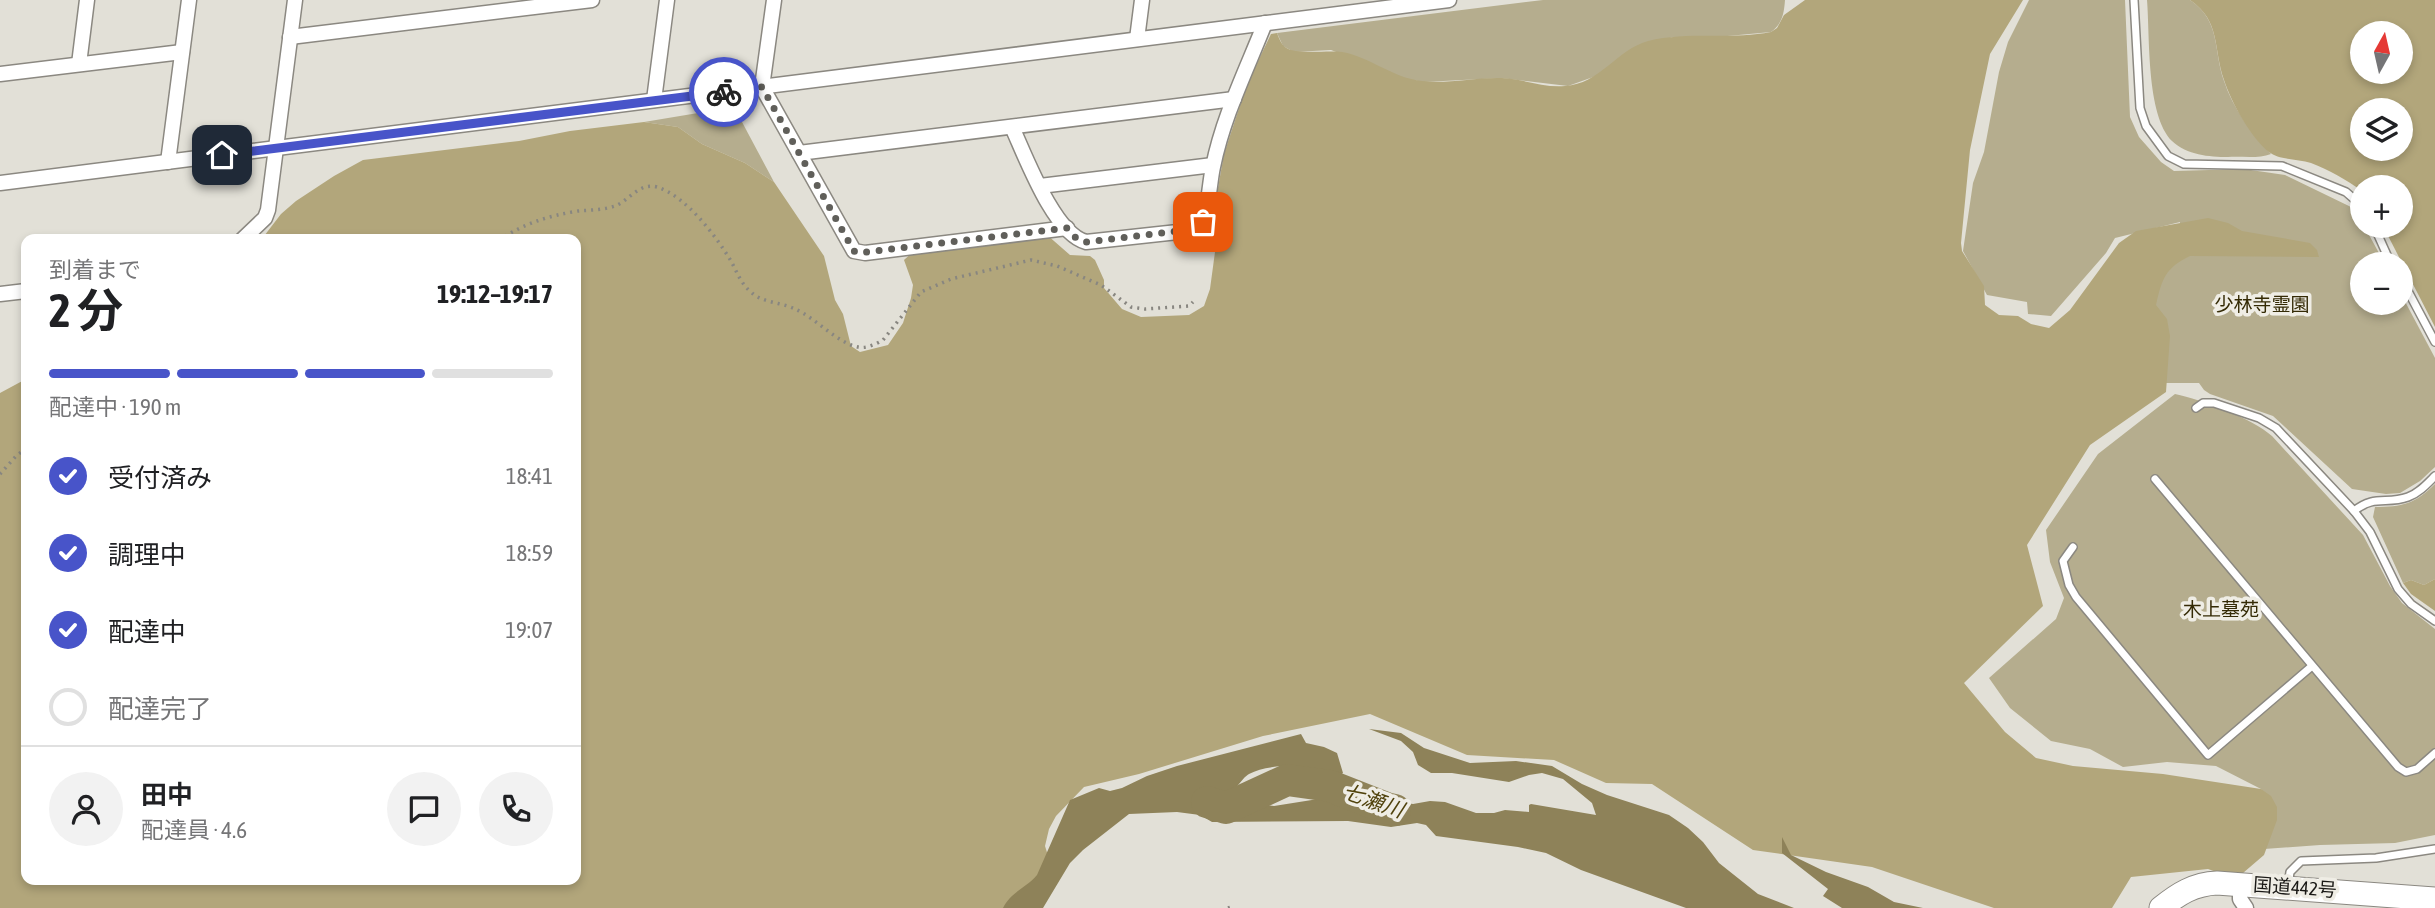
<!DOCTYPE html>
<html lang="ja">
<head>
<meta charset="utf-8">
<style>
  body { margin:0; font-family:"Asap Condensed","Noto Sans JP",sans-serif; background:#f2f2f2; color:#202124; height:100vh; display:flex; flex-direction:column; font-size:26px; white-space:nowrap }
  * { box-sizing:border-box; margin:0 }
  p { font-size:23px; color:#757577 }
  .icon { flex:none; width:38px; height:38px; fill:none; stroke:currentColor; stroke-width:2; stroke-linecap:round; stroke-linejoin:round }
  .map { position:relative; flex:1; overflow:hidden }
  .panel { position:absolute; left:21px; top:234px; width:560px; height:651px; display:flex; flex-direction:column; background:#fff; border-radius:14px; box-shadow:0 4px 10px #0003 }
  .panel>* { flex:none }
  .needle { width:46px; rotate:8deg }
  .fabs { position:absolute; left:2350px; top:21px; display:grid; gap:14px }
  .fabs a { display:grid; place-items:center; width:63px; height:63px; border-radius:50%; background:#fff; box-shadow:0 4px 10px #0003; font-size:35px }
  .pin { position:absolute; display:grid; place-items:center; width:60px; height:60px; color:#fff; margin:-30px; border-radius:14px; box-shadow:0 4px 10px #0006 }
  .courier { position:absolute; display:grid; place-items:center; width:70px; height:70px; margin:-35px; border:5px solid #4854c9; border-radius:50%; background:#fff; color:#222; box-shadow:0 2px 9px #0007 }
  .summary em { font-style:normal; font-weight:700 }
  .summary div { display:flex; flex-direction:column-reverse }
  .summary { display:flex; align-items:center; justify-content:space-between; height:119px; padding:0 28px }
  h1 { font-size:46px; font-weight:700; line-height:52px }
  .bar { display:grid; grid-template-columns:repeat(4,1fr); gap:10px 7px; align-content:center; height:84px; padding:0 28px }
  .bar i { height:9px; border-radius:5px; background:#e0e0e0 }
  .bar .on { background:#4854c9 }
  .bar p { grid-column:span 4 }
  .line { display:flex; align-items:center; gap:18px; padding:0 28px; border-top:2px solid #e0e0e0 }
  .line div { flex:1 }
  .round { display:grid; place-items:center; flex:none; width:74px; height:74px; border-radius:37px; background:#f2f2f2 }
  ol { padding:0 28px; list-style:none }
  li { display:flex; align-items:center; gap:21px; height:77px }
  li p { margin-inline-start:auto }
  li .icon { padding:7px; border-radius:50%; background:#4854c9; color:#fff; stroke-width:4 }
  li:last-child { color:#757577 }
  li i { width:38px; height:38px; border:4px solid #e0e0e0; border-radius:50% }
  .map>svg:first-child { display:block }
</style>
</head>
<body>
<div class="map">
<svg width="2435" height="908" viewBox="0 0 2435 908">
  <rect width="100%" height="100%" fill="#e2e0d7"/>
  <g fill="#b5ad8e">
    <path d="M1543 0H1785C1784 14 1782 24 1771 32L1717 37H1672L1596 76 1568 86 1501 78 1424 82 1406 79 1331 50 1294 52 1283 46 1277 33Z"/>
    <path d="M2029 0H2125L2130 117 2139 137 2161 162 2174 171 2244 169 2285 175 2351 207 2357 213 2385 264H2362V303H2401V294L2435 358V467L2420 481 2400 493 2386 494 2352 489 2273 416 2210 394 2204 390 2199 383H2165L2139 291 2179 247 2180 222 2115 238 2106 253 2051 316 2028 314 2027 302 1987 295 1963 251 1973 183 1984 152 1999 72 2008 42Z"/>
    <path d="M2147 0H2190C2221 21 2213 49 2224 81 2233 109 2252 133 2271 154 2258 159 2242 156 2228 157 2209 157 2187 155 2172 141 2146 115 2150 36 2147 0Z"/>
    <path d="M734 107 774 182 745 163 702 144 678 127 644 122Z"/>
    <path d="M2175 394C2202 400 2252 418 2272 436L2363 535 2390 586 2402 603 2435 629V835L2395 843 2320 845 2264 849 2272 813 2261 789 2216 766 2167 762 2123 767 2090 749 2051 741 2010 708 1989 678 2056 619 2064 598 2050 562 2046 530 2098 454Z"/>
    <path d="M2435 484V579L2424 585 2411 580 2403 583 2373 517 2375 507C2402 507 2415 504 2435 484Z"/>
  </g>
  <g fill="#b2a67b" fill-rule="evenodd">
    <path d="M1805 0H2023L1990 54 1970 150 1961 243 1962 251 1984 286 1985 305 1999 315 2018 316 2031 324 2049 328 2070 310 2119 243 2136 231 2208 218 2228 223 2242 231 2310 243 2317 250 2319 257 2190 256C2165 268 2162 279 2156 305L2167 319 2170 336 2166 392 2090 445 2027 545 2043 606 1964 683 2005 732 2036 758 2073 766 2163 774 2261 789 2271 796 2277 807V820L2264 855 2236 879 2208 869 2131 877 2112 908H1994L1872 867 1753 850 1652 784 1606 783 1554 760 1467 755 1370 714 1263 736 1139 774 1084 787 1056 816 1049 829 1045 846 1050 862 1014 908H0V393L26 379V880H576V240H261L281 214 296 201 334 176 363 160 519 141 570 131 644 122 678 127 702 144 745 163 774 182 824 256 835 300 843 314 851 346 860 352 888 345 903 323 911 298 913 285 904 260 915 250 1046 234 1070 255 1090 256 1095 260 1104 280V288L1122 309 1141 317 1189 315 1204 306 1210 289 1215 252 1216 199 1224 154 1247 84 1271 34 1277 33C1279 38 1281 44 1285 47 1294 55 1327 50 1342 52 1370 57 1393 78 1422 81 1448 84 1476 77 1502 78 1523 79 1544 88 1565 86 1600 84 1616 50 1648 41 1688 31 1730 40 1771 32L1777 28 1784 15Z"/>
    <path d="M2190 0H2435V327L2383 226H2401V187H2362V191C2347 180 2329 170 2311 163 2298 159 2279 160 2269 152 2251 138 2231 102 2224 80 2213 48 2221 21 2190 0ZM2362 33H2401V72H2362ZM2362 110H2401V149H2362Z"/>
    <path d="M2435 579V611L2411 594 2403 583 2411 580 2424 585Z"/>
  </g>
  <g fill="#8e8259">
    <path d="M1369 729 1401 733 1424 748 1470 763 1516 761 1552 766 1582 784 1607 795 1669 815 1688 828 1703 842 1719 863 1758 894 1794 908H1686L1581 870 1546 853 1518 847 1436 836 1426 825 1417 823 1391 827 1348 821 1212 822 1200 815 1177 812 1129 814 1083 850 1070 863 1043 908H1003C1011 892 1026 888 1037 875L1070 800 1099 788 1110 791 1122 788 1147 776 1177 766 1301 734 1306 743 1324 747 1337 753 1343 773 1336 778C1315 764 1272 762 1249 774 1245 776 1241 782 1237 786L1248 802 1274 806 1337 796 1372 797 1413 804 1430 801 1445 802 1476 813H1494L1505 810 1529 812V805L1531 804 1596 815 1592 803 1563 779 1542 773 1529 775 1509 782 1452 773H1431L1418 765 1413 752 1401 741Z"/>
    <path d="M1782 837 1791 855 1826 872 1868 887 1894 902 1923 908H1842L1823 896 1828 889 1782 853Z"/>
  </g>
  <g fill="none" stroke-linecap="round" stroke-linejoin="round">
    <path stroke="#8e8259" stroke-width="32" d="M1207 802 1226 808 1287 780 1330 786 1386 808 1395 810"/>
    <defs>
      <g id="service">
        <path d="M2134 0 2140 108 2146 126 2168 156 2184 164 2282 166 2346 192 2362 206"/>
        <path d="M2374 226 2391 264"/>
        <path d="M2401 278 2435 342"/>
        <path d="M2196 408 2203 403H2214L2259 418 2276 428 2354 511 2370 532 2398 589 2411 604 2435 621"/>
        <path d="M2155 479 2398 767 2406 772 2417 769 2435 753"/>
        <path d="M2354 511C2375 494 2386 505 2408 497 2419 493 2427 484 2435 476"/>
        <path d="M2073 547 2063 561 2069 585 2076 597 2208 755 2312 666"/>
        <path d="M2288 886 2290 872 2301 861 2376 858 2435 849"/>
      </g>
      <g id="minor">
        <path d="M774 0 762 87 854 251 865 253 1067 228"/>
        <path d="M290 37 592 0"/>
        <path d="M1137 39 1142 0"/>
        <path d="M79 64 87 0"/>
        <path d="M0 74 182 52"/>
        <path d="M654 100 667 0"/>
        <path d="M1012 127C1025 155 1054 234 1086 242L1196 230C1209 220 1209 184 1213 167 1223 117 1246 71 1265 23"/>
        <path d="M799 153 1234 99"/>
        <path d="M168 162 189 0"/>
        <path d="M0 183 1449 0"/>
        <path d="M1040 186 1213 165"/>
        <path d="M242 240 265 218 268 210 295 0"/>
        <path d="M0 294 26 291"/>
        <path d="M2240 883V899L2246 908"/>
      </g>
      <path id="trunk" d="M2161 908C2178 894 2194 884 2217 883L2435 899"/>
    </defs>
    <use href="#service" stroke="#8b8881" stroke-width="10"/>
    <use href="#minor" stroke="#8b8881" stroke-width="17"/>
    <use href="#trunk" stroke="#8b8881" stroke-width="25"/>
    <g stroke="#888680" stroke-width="3.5" stroke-dasharray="2 5" stroke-linecap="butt">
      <path d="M499 240C525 223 548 216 578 211 590 210 603 210 615 206 629 201 639 182 657 187 686 196 716 236 731 261 737 272 741 284 751 292 762 303 781 302 795 309 816 318 837 343 858 347 866 349 876 344 883 340L921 292 951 279 1031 260 1057 266 1101 285 1131 307 1145 309 1189 306 1193 302"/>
      <path d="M0 474 17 455 26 449"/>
      <path d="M1228 908 1231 907"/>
    </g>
    <use href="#service" stroke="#fff" stroke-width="7"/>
    <use href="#minor" stroke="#fff" stroke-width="14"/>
    <use href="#trunk" stroke="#fff" stroke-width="23"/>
  </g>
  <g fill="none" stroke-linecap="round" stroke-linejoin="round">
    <path stroke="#605f5a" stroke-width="7" stroke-dasharray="0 12.6" d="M724 92 762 87 854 251 859 253 1067 228 1077 239 1086 242 1196 229 1203 222"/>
    <path stroke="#4854c9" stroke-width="9" d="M222 155 724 92"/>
  </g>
  <g text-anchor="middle" stroke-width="7" stroke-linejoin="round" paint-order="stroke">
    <g font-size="19" fill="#342a05" stroke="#efede5">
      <text x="2262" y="311">少林寺霊園</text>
      <text x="2221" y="616">木上墓苑</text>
    </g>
    <g font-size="19" fill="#1a1916" stroke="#efede5">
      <text transform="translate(2295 887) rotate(4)" y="7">国道442号</text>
    </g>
    <g font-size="21" font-style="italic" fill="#50420c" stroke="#efede5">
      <text transform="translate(1373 801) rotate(19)" y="7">七瀬川</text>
    </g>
  </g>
</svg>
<div class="fabs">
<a><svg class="needle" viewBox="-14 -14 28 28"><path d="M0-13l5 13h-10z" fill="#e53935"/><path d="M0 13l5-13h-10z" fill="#757577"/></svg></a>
<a><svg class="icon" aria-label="layers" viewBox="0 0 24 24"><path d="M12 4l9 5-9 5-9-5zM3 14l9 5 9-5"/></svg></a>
<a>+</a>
<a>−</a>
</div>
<div class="pin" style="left:1203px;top:222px;background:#ea580c"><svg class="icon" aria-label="bag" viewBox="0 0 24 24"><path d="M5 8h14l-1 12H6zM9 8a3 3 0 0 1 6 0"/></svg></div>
<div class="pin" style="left:222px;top:155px;background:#1f2937"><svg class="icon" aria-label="home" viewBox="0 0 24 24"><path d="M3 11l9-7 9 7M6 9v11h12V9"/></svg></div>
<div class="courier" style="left:724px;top:92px"><svg class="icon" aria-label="bike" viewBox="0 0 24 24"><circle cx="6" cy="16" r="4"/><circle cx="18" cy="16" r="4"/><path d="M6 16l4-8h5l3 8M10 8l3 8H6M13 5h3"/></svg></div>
<section class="panel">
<div class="summary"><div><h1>2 分</h1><p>到着まで</p></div><em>19:12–19:17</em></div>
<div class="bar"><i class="on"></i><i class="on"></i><i class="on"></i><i></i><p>配達中 · 190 m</p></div>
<ol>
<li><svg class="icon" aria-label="check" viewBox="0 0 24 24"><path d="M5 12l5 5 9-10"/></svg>受付済み<p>18:41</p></li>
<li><svg class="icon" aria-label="check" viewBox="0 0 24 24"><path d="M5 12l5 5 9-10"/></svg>調理中<p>18:59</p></li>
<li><svg class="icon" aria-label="check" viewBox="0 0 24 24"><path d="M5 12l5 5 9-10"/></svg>配達中<p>19:07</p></li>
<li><i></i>配達完了</li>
</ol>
<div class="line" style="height:126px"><a class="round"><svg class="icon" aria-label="person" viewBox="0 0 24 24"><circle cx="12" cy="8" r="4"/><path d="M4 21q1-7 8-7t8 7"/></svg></a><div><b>田中</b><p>配達員 · 4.6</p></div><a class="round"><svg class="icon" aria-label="chat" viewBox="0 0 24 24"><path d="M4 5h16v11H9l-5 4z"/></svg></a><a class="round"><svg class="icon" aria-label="phone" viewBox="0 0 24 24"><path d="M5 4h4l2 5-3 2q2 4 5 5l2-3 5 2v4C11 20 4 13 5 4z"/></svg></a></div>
</section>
</div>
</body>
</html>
